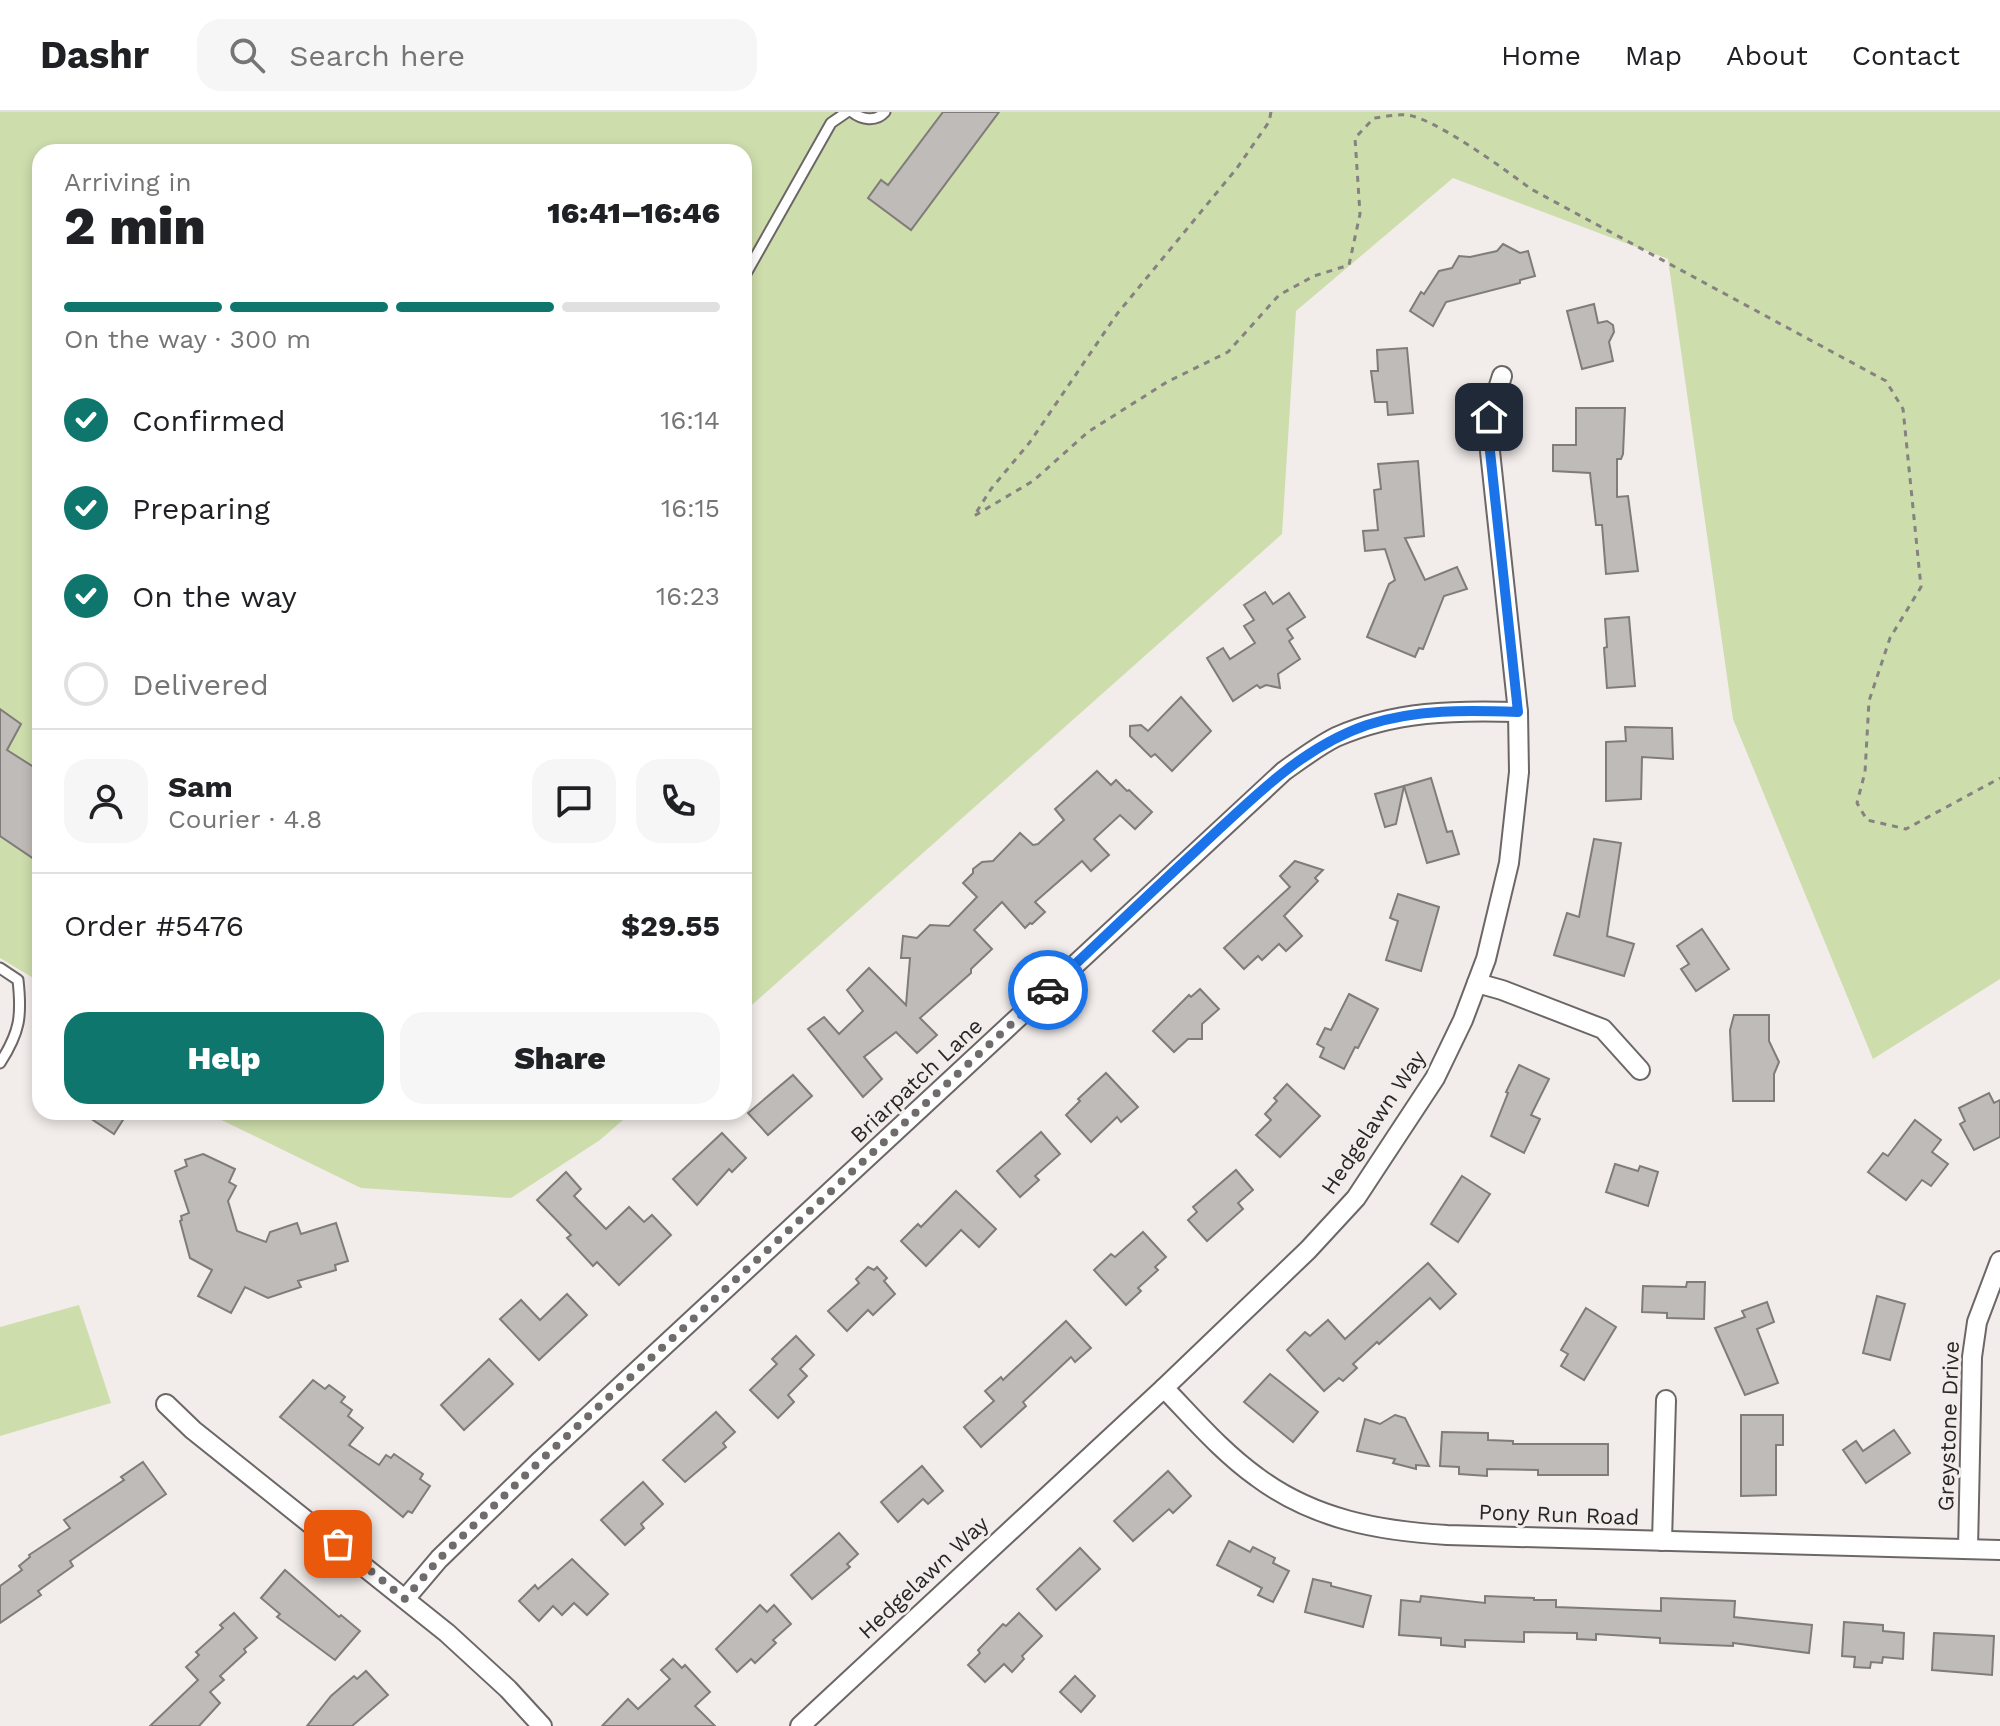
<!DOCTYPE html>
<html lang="en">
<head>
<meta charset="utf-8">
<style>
  body { margin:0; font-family:"Work Sans",sans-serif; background:#f6f6f6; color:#202124; height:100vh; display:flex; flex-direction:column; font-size:30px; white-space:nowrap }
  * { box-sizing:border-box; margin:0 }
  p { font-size:26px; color:#757577 }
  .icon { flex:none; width:44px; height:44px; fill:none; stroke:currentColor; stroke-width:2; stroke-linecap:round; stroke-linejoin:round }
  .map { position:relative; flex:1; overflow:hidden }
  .panel { position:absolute; left:32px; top:32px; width:720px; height:976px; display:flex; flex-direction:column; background:#fff; border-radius:24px; box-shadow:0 4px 12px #0003 }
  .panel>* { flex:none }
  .pin { position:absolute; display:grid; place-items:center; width:68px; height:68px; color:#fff; margin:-34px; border-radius:16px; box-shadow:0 4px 12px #0006 }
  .courier { position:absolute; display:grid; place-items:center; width:80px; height:80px; margin:-40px; border:6px solid #1a73e8; border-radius:50%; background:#fff; color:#222; box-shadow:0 2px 10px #0007 }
  .head em { font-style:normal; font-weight:800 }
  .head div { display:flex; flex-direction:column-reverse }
  .head { display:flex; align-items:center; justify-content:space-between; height:136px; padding:0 32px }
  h1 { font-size:52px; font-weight:800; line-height:60px }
  .bar { display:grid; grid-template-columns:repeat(4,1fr); gap:12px 8px; align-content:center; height:96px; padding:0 32px }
  .bar i { height:10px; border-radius:6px; background:#e0e0e0 }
  .bar .current { background:#0f766e }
  .bar p { grid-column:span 4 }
  .line { display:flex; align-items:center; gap:20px; padding:0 32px; border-top:2px solid #e0e0e0 }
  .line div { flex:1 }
  .round { display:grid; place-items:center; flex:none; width:84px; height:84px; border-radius:24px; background:#f6f6f6 }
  ol { padding:0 32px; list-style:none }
  li { display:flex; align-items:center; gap:24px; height:88px }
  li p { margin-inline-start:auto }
  li .icon { padding:8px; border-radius:50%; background:#0f766e; color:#fff; stroke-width:4 }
  li:last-child { color:#757577 }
  li i { width:44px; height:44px; border:4px solid #e0e0e0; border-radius:50% }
  .action { display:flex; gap:16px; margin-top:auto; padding:16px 32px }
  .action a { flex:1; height:92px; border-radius:24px; background:#0f766e; color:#fff; font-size:32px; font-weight:800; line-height:92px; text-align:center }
  .action a+a { background:#f6f6f6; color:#202124 }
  header { display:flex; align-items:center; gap:48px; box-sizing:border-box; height:112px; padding:0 40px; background:#fff; border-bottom:2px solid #e0e0e0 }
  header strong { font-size:38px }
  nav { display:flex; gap:44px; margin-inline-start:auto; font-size:28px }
  .search { width:560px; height:72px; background:#f6f6f6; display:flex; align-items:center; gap:20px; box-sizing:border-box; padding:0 28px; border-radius:24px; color:#757577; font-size:30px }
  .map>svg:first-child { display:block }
</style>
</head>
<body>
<header>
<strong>Dashr</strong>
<div class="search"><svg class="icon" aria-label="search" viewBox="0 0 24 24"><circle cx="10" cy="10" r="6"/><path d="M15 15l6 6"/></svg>Search here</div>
<nav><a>Home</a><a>Map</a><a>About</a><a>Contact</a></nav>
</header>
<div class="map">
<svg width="2000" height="1614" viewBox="0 0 2000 1614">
  <rect width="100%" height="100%" fill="#f2edeb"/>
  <g fill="#ceddac">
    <path d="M0 0H2000V867L1873 947 1733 607 1668 147 1453 66 1296 199 1282 422 744 900V40H40V870L0 846Z"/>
    <path d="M205 1000H632L600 1028 511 1086 361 1076Z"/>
    <path d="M79 1193 111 1291 0 1324V1215Z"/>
  </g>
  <g fill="#bebbb8" stroke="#7f7c79" stroke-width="2">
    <path d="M943 0H999L911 118 868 86 881 68 888 73Z"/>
    <path d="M1503 132 1520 141 1528 139 1535 164 1520 168V171L1446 190 1433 214 1410 199 1421 180 1424 182 1439 159 1452 156 1459 144 1470 145 1497 139Z"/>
    <path d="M1594 192 1598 211 1607 209 1613 213 1614 220 1609 230 1613 249 1582 257 1567 199Z"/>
    <path d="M1407 236 1413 301 1388 303 1387 290H1375L1371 259H1378L1377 238Z"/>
    <path d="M1576 296H1625L1623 342 1621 347H1617V385L1628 384 1638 459 1606 462 1602 413H1596L1590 361 1553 359V333H1576Z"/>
    <path d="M1418 349 1424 424 1405 426 1425 468 1457 455 1467 477 1444 484 1423 537 1419 536 1415 545 1367 525 1389 472 1395 468 1385 437 1365 439 1363 419 1378 418 1374 378 1381 377 1378 352Z"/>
    <path d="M1265 480 1273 492 1289 481 1305 505 1287 517 1293 526 1289 529 1300 547 1278 562 1280 576 1266 573 1260 576 1257 573 1233 589 1207 546 1223 536 1230 547 1255 531 1244 514 1254 508 1244 493Z"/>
    <path d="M1629 505 1635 574 1607 576 1604 536 1607 535 1605 507Z"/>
    <path d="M1181 585 1211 619 1172 659 1155 642 1151 645 1130 624V614L1141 613 1148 619Z"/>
    <path d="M0 597 21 612 7 638 40 659V751L0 724Z"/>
    <path d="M1625 615 1672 616 1673 647 1642 645 1641 687 1606 689V630L1626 629Z"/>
    <path d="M1097 659 1111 673 1116 668 1127 679 1129 678 1152 700 1135 717 1120 703 1094 727 1109 743 1091 759 1082 749 1035 790 1045 800 1032 812 1030 811 1025 816 1002 790 974 818 992 837 971 857V861L920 906 937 923 917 941 896 920 864 945 882 967 863 985 808 917 824 905 839 922 863 899 847 878 869 856 906 893 910 846H901L903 824 917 826 930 813 949 814 977 785 963 771 973 761V757L982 750 993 749 1020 721 1033 733 1038 732 1064 708 1055 697Z"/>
    <path d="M1431 666 1447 720 1452 719 1459 742 1427 751 1404 674Z"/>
    <path d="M1404 674 1396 712 1385 715 1375 682Z"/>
    <path d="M1594 727 1621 731 1607 824 1634 832 1624 864 1554 843 1567 801 1579 805Z"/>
    <path d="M1295 749 1323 758 1315 766 1318 769 1284 804 1302 824 1286 839 1279 832 1262 848 1258 844 1244 857 1224 836 1290 775 1280 764Z"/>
    <path d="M1398 782 1439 795 1421 859 1386 848 1398 809 1390 806Z"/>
    <path d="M1702 817 1729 857 1696 879 1681 857 1689 852 1677 834Z"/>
    <path d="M1200 877 1219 897 1202 912V927H1188L1174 940 1153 919 1189 883 1191 885Z"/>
    <path d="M1349 882 1378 897 1358 936 1355 935 1344 957 1320 945 1324 936 1317 932 1325 916 1331 918Z"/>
    <path d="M1734 903H1769V929L1779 950 1774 962V989H1733L1730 918Z"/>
    <path d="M1519 953 1549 967 1531 1003 1540 1007 1524 1041 1491 1024 1508 981 1506 980Z"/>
    <path d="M1106 961 1138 995 1121 1010 1117 1005 1091 1030 1066 1003 1080 989 1078 987Z"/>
    <path d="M793 963 812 984 768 1023 748 1001Z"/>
    <path d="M1287 972 1320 1004 1280 1045 1256 1023 1271 1008 1265 1002 1277 989 1274 986Z"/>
    <path d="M1989 981 1994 991 2000 988V1025L1974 1038 1960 1012 1965 1009 1959 996Z"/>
    <path d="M81 1000H128L114 1022Z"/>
    <path d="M1915 1008 1941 1028 1932 1040 1948 1052 1931 1074 1922 1068 1906 1088 1868 1060 1883 1041 1888 1044Z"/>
    <path d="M1041 1020 1060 1042 1035 1064 1039 1068 1020 1085 997 1059Z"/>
    <path d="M722 1021 746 1046 732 1060 729 1057 697 1093 673 1067Z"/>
    <path d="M203 1042 235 1057 229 1070 236 1074 228 1089 237 1119 266 1130 270 1120 297 1111 301 1122 336 1111 348 1149 335 1153 336 1158 298 1169 301 1175 268 1186 245 1175 231 1201 198 1184 212 1158 190 1146 180 1109 182 1108 181 1104 189 1101 175 1059 187 1054 185 1048Z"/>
    <path d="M1615 1052 1638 1059 1640 1054 1658 1060 1648 1094 1606 1080Z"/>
    <path d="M1236 1058 1253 1078 1238 1091 1243 1097 1207 1129 1188 1108 1197 1100 1193 1095Z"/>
    <path d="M566 1060 581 1077 574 1084 606 1117 629 1095 644 1110 652 1103 671 1123 619 1173 597 1150 593 1154 567 1126 571 1123 537 1088Z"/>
    <path d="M1462 1064 1490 1082 1458 1130 1431 1112Z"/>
    <path d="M956 1079 996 1117 979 1135 961 1118 926 1154 901 1129 918 1112 921 1115Z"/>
    <path d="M1143 1120 1166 1145 1155 1155 1158 1158 1138 1176 1141 1179 1126 1193 1094 1158 1111 1142 1115 1145Z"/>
    <path d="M1428 1151 1456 1182 1440 1197 1430 1186 1379 1232 1377 1230 1353 1252 1357 1256 1343 1269 1339 1266 1324 1279 1287 1238 1305 1220 1310 1224 1328 1208 1345 1227Z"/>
    <path d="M868 1155 874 1158 877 1155 887 1166 884 1169 895 1182 873 1203 868 1198 847 1219 828 1199 859 1171 856 1167Z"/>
    <path d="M1687 1170H1705L1704 1207 1667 1206V1201L1642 1200 1643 1174 1686 1175Z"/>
    <path d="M567 1182 587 1203 539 1248 500 1207 521 1188 540 1208Z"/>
    <path d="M1877 1184 1905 1192 1890 1248 1863 1241Z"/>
    <path d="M1767 1190 1774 1210 1757 1217 1778 1271 1745 1283 1715 1216 1745 1205 1742 1199Z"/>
    <path d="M1586 1196 1616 1215 1584 1268 1561 1254 1568 1242 1561 1238Z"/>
    <path d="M1066 1209 1091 1236 1075 1250 1071 1245 1023 1290 1026 1294 981 1335 964 1315 994 1289 985 1279 1001 1265 1003 1268Z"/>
    <path d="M796 1224 814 1243 800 1257 807 1264 788 1283 794 1290 778 1306 750 1278 777 1252 772 1247Z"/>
    <path d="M489 1247 513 1272 464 1318 441 1293Z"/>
    <path d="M1270 1262 1318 1300 1293 1330 1244 1290Z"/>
    <path d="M313 1268 325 1277 329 1273 345 1285 341 1290 352 1298 348 1304 363 1316 349 1333 379 1353 386 1343 391 1346 394 1342 423 1362 420 1367 430 1374 412 1401 408 1399 403 1405 280 1305Z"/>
    <path d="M716 1300 735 1320 723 1331 726 1335 685 1370 663 1348Z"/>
    <path d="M1395 1303 1405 1306 1429 1354 1416 1353V1357L1393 1351 1395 1347 1357 1339 1365 1307 1380 1312Z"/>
    <path d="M1741 1303H1783V1333H1776V1383L1741 1384Z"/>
    <path d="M1894 1318 1910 1341 1866 1371 1843 1338 1856 1329 1863 1339Z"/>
    <path d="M1442 1320 1488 1321V1328L1513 1329V1332H1608V1363H1538V1358L1487 1357V1364L1459 1362V1355L1440 1354Z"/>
    <path d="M143 1350 166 1382 70 1449 73 1454 38 1479 41 1483 0 1511V1474L22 1458 19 1454 30 1445 29 1443 70 1416 64 1408 124 1368 121 1365Z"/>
    <path d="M922 1354 943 1379 928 1392 923 1387 898 1410 881 1390Z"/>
    <path d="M1168 1359 1191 1384 1173 1401 1169 1397 1133 1429 1114 1409Z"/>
    <path d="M643 1370 663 1392 641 1412 644 1416 625 1433 601 1408Z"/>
    <path d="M839 1421 858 1442 847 1452 850 1455 812 1487 791 1463Z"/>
    <path d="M1229 1429 1250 1440 1253 1435 1275 1446 1273 1451 1289 1459 1273 1490 1258 1483 1262 1476 1217 1453Z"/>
    <path d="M1080 1436 1100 1457 1056 1498 1037 1477Z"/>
    <path d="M572 1447 608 1482 587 1503 574 1491 562 1503 553 1494 539 1509 519 1489 535 1473 538 1477Z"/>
    <path d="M285 1458 339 1505 341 1503 360 1519 335 1548 277 1505 280 1502 261 1486Z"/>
    <path d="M1313 1467 1331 1471V1474L1371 1484 1363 1515 1305 1500Z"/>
    <path d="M1421 1484 1485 1491V1484L1534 1486V1488H1556V1495L1661 1499V1486L1735 1489 1734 1505 1812 1513 1809 1541 1733 1531V1534L1660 1531V1526L1596 1522V1528L1577 1527V1521L1524 1520V1530L1465 1528V1535L1441 1533V1526L1399 1523 1401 1488 1420 1490Z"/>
    <path d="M760 1493 767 1500 774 1493 791 1512 773 1528 776 1531 755 1551 751 1547 737 1560 716 1537Z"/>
    <path d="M234 1501 257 1526 244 1537 246 1540 220 1564 224 1568 210 1580 220 1591 199 1614H150L198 1568 186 1555 199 1543 196 1540 223 1516 220 1513Z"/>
    <path d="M1019 1501 1042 1524 1022 1544 1024 1547 1012 1560 1004 1552 985 1570 968 1553 980 1541 978 1538 1003 1512 1006 1514Z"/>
    <path d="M1844 1510 1883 1513V1519L1904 1521 1903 1547 1883 1545 1882 1551 1871 1550 1870 1556 1854 1555 1855 1545 1842 1544Z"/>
    <path d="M1934 1521 1994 1524 1992 1563 1932 1558Z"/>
    <path d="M673 1547 682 1556 685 1553 710 1580 695 1594 715 1614H602L628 1587 638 1597 670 1567 661 1558Z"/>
    <path d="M366 1559 388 1583 352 1614H307L331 1584 354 1564 357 1567Z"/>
    <path d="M1075 1564 1095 1584 1081 1600 1060 1580Z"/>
  </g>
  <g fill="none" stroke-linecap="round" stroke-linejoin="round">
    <defs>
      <g id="service">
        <path d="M852 0C862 8 876 10 885 0"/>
        <path d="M744 165 831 11 847 0"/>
        <path d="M0 856 18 868C22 904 20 920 0 951"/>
      </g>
      <g id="minor">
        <path d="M1477 871 1502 878 1603 917 1640 958"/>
        <path d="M1164 1276C1194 1307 1222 1340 1257 1365 1313 1407 1379 1419 1447 1423L2000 1438"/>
        <path d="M166 1292 193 1318 447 1521 508 1577 542 1614"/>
        <path d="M1662 1429 1666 1288"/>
        <path d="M1968 1437 1972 1245 1977 1210 2000 1149"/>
        <path d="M405 1487 439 1447 541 1348 1284 659C1301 647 1318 634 1336 625 1395 599 1455 598 1518 600"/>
        <path d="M800 1614 1164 1276 1308 1138 1356 1086 1435 966 1463 908 1486 847 1509 751 1519 660 1518 600 1489 330V305L1502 264"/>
      </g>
    </defs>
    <use href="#service" stroke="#6c6766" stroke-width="13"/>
    <use href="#minor" stroke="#6c6766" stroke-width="22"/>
    <path stroke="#858281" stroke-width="3" stroke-dasharray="6 6" stroke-linecap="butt" d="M1271 0 1269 10 1237 56 1117 202 1030 330 991 377 974 404 1033 369 1088 320 1167 270 1228 240 1279 183 1314 164 1349 153 1360 102 1355 26 1374 6C1384 5 1395 2 1406 3 1432 4 1507 59 1531 77L1886 269 1903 297 1921 475 1890 526 1869 589 1865 660 1857 691 1867 708 1906 717 2000 666"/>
    <use href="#service" stroke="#fff" stroke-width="9"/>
    <use href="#minor" stroke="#fff" stroke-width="18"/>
  </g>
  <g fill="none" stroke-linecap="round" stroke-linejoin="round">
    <path stroke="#6f6c6b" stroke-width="8" stroke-dasharray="0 14.4" d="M338 1432 405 1487 439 1447 541 1348 1048 878"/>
    <path stroke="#1a73e8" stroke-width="10" d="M1048 878C1099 830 1149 782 1200 735 1251 688 1300 636 1367 613 1416 597 1467 598 1518 600L1489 330V305"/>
  </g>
  <g text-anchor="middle" stroke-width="6" stroke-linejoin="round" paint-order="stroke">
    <g font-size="22" fill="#282626" stroke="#f2edeb">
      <text transform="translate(916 968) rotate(-43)" y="8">Briarpatch Lane</text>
      <text transform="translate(1373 1010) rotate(-56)" y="8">Hedgelawn Way</text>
      <text transform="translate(1948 1314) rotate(-88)" y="8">Greystone Drive</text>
      <text transform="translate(1559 1402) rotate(2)" y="8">Pony Run Road</text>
      <text transform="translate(923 1465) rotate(-43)" y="8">Hedgelawn Way</text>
    </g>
  </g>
</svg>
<div class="pin" style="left:338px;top:1432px;background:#ea580c"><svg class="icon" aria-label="bag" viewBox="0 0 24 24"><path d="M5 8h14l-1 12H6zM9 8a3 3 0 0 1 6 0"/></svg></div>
<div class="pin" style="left:1489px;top:305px;background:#1f2937"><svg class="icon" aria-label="home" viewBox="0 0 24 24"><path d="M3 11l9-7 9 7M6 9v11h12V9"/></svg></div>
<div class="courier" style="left:1048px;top:878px"><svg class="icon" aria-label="car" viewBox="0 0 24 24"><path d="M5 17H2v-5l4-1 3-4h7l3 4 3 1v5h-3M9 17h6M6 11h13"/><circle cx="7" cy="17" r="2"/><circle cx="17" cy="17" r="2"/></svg></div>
<section class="panel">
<div class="head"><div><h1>2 min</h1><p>Arriving in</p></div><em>16:41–16:46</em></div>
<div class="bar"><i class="current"></i><i class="current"></i><i class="current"></i><i></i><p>On the way · 300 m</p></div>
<ol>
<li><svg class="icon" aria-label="check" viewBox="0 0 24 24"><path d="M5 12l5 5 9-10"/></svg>Confirmed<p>16:14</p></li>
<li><svg class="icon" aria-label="check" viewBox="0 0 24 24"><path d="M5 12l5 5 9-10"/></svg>Preparing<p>16:15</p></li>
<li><svg class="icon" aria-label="check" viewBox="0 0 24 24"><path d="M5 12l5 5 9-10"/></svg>On the way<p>16:23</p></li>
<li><i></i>Delivered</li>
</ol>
<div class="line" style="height:144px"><a class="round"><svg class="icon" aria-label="person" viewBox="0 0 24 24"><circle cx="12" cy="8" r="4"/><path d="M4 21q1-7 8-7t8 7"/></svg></a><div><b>Sam</b><p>Courier · 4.8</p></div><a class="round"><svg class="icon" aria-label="chat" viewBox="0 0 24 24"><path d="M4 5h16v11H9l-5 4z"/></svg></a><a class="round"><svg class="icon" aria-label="phone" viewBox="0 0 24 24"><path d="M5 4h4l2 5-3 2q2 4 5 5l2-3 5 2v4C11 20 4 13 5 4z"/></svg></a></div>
<div class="line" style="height:104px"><div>Order #5476</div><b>$29.55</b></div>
<div class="action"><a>Help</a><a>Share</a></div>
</section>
</div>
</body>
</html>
